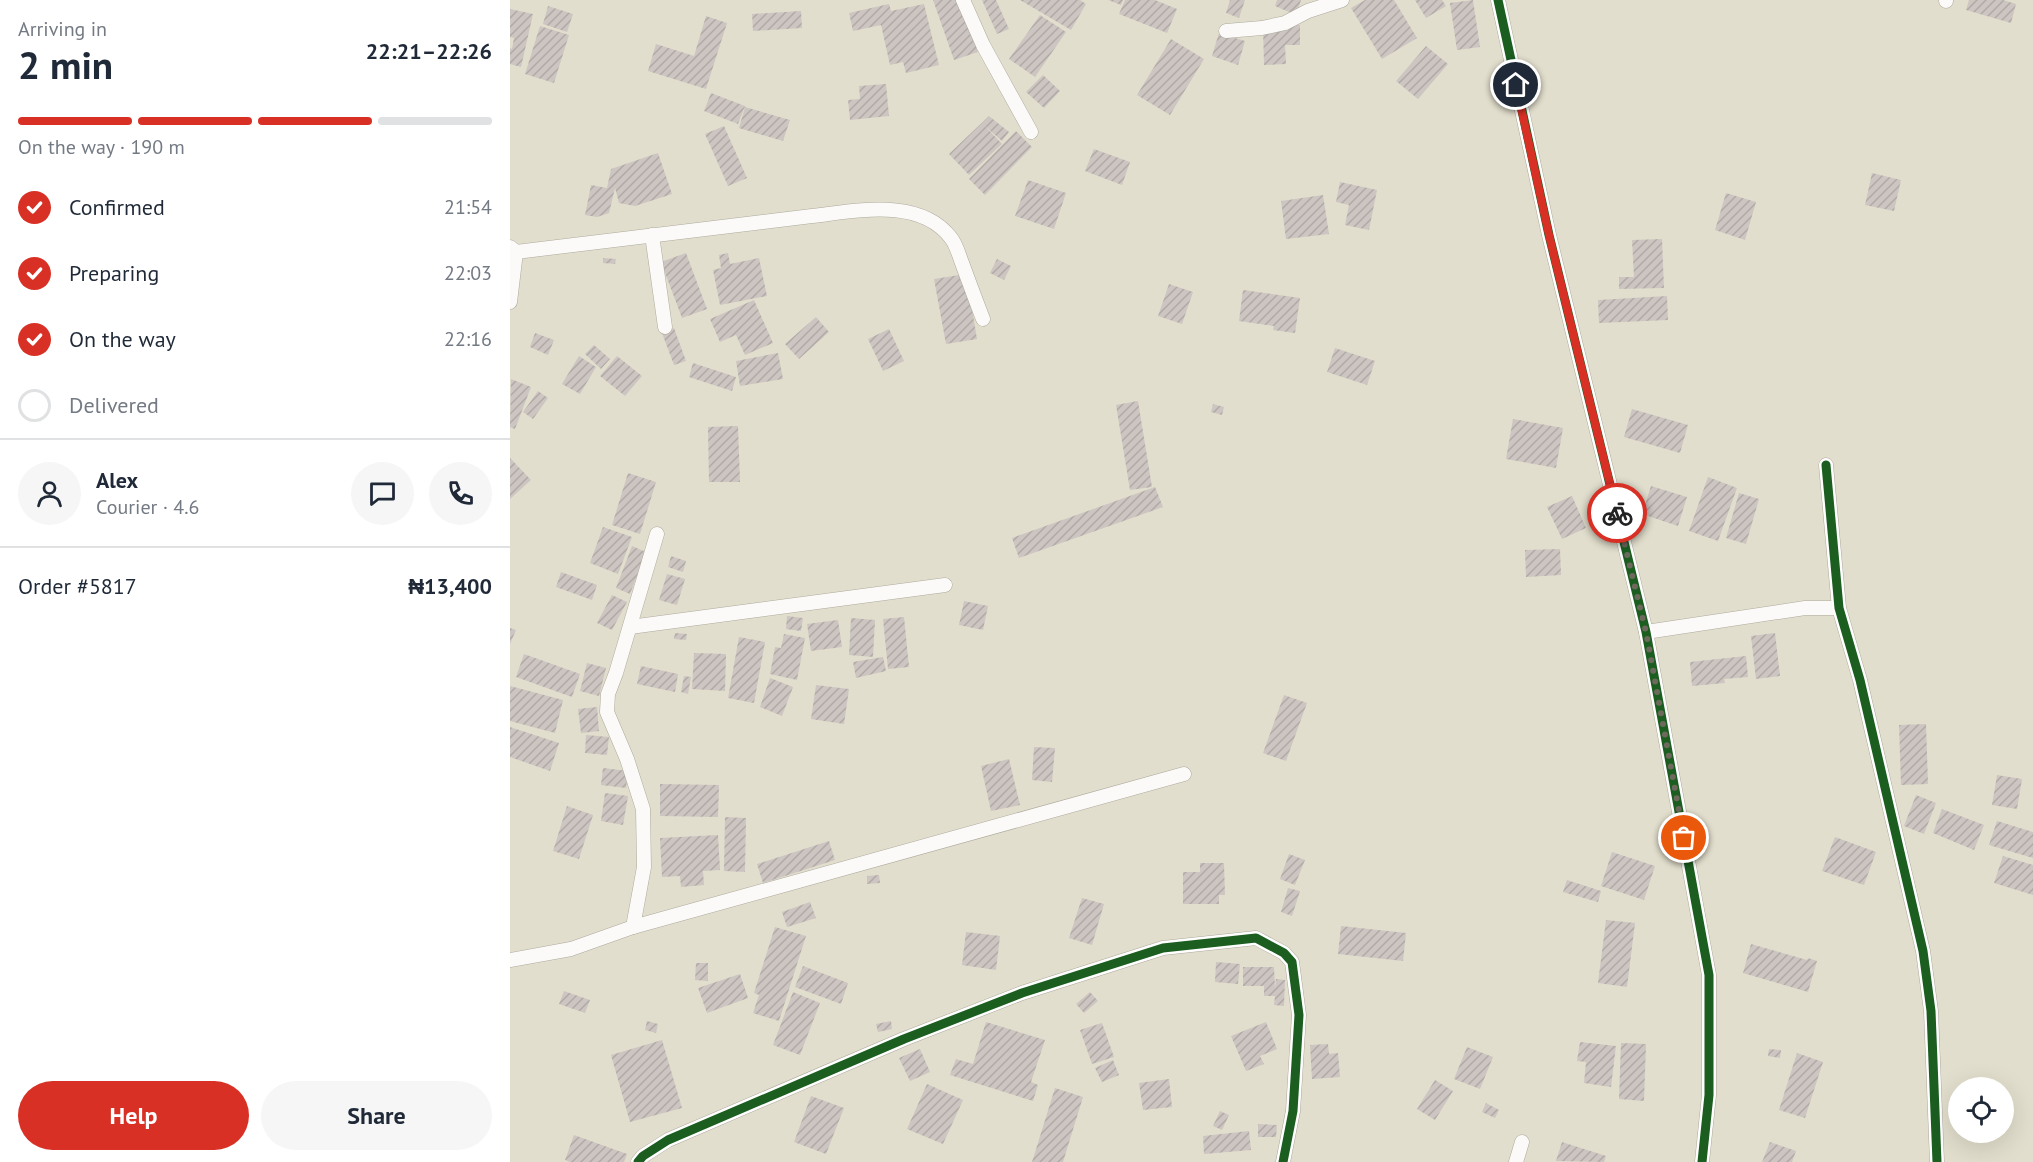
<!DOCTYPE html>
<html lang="en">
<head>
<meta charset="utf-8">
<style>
  body { margin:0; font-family:"PT Sans",sans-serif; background:#f6f6f7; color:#1f2937; height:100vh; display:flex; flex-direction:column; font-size:22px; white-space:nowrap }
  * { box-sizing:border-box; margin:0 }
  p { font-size:20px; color:#747a83 }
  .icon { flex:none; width:33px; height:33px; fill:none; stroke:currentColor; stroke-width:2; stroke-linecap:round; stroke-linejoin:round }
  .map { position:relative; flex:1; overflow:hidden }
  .panel { display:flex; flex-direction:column; background:#fff; width:510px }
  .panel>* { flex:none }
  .buttons { position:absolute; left:1438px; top:1077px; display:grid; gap:12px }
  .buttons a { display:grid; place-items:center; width:66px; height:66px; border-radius:50%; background:#fff; box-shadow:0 6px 24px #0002; font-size:30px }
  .pin { position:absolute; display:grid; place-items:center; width:51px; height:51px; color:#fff; margin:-26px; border:3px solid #fff; border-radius:50%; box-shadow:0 2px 6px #0007 }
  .courier { position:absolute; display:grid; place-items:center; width:60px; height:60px; margin:-30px; border:4px solid #d93025; border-radius:50%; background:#fff; color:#222; box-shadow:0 2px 8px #0007 }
  .overview em { font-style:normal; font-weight:800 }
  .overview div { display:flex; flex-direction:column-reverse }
  .overview { display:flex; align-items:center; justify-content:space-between; height:102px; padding:0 18px }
  h1 { font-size:39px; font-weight:800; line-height:45px }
  .bar { display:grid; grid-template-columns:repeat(4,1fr); gap:9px 6px; align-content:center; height:72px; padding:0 18px }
  .bar i { height:8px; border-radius:4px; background:#e0e1e3 }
  .bar .active { background:#d93025 }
  .bar p { grid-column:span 4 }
  .line { display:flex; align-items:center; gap:15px; padding:0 18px; border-top:2px solid #e0e1e3 }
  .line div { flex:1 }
  .round { display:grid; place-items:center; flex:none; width:63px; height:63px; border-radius:32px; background:#f6f6f7 }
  ol { padding:0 18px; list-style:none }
  li { display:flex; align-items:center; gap:18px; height:66px }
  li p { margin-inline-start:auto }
  li .icon { padding:6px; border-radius:50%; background:#d93025; color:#fff; stroke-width:4 }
  li:last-child { color:#747a83 }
  li i { width:33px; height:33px; border:3px solid #e0e1e3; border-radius:50% }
  .cta { display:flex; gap:12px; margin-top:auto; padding:12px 18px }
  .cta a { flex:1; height:69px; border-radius:36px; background:#d93025; color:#fff; font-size:24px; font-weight:800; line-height:69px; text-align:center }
  .cta a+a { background:#f6f6f7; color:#1f2937 }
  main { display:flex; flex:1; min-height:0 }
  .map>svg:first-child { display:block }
</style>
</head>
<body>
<main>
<section class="panel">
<div class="overview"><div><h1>2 min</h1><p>Arriving in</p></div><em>22:21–22:26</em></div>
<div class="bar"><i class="active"></i><i class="active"></i><i class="active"></i><i></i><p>On the way · 190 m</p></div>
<ol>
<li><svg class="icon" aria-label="check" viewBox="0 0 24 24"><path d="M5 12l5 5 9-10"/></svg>Confirmed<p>21:54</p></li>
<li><svg class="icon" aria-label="check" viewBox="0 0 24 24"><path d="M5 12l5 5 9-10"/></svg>Preparing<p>22:03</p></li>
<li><svg class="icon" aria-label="check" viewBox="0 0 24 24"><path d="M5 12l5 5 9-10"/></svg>On the way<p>22:16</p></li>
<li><i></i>Delivered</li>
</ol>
<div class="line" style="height:108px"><a class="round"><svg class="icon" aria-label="person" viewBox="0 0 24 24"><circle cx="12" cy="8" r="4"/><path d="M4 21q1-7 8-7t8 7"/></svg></a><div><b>Alex</b><p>Courier · 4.6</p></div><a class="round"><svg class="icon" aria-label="chat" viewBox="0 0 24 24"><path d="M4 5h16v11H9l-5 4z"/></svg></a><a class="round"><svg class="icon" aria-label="phone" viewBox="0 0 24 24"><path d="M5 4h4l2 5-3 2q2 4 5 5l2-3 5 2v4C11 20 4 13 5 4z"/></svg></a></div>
<div class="line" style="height:78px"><div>Order #5817</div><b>₦13,400</b></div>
<div class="cta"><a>Help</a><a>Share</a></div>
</section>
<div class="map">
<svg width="1523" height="1162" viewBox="0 0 1523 1162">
  <defs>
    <pattern id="building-hatch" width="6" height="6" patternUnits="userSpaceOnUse" patternTransform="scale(1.5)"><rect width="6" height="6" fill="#cdc5c1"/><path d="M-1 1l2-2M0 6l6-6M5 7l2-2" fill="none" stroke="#b0a9a6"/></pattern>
  </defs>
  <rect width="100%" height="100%" fill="#e2decd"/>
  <g fill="url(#building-hatch)">
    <path d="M423 0H450L468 52 444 60Z"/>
    <path d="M472 0H486L499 29 487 34Z"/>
    <path d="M510 0H570L576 4 561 30Z"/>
    <path d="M598 0H613L611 5Z"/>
    <path d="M615 0H645L667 9 657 33 609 14Z"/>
    <path d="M720 0H735L729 18 716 13Z"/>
    <path d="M767 0H791L786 15 765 6Z"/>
    <path d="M855 0H884L907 38 872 59 841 8Z"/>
    <path d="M905 0H932L936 6 916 18Z"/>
    <path d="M963 0 970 47 947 50 940 3Z"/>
    <path d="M1459 0H1493L1506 4 1501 23 1456 10Z"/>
    <path d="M379 4 381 11 414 4 429 65 396 73 393 62 380 65 371 25 343 31 339 13Z"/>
    <path d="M38 6 63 14 57 32 33 24Z"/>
    <path d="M0 9 23 14 11 67 0 64V48L2 49 4 38 0 37Z"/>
    <path d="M291 11 292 28 243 31 242 14Z"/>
    <path d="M530 15 556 32 525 77 499 59Z"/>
    <path d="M196 16 217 23 196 89 138 71 146 44 184 56Z"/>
    <path d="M790 25V45H775L776 64 754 65 753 26Z"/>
    <path d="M30 26 59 35 44 83 15 74Z"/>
    <path d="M709 33 735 41 728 65 702 56Z"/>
    <path d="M661 39 694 59 660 115 627 95Z"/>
    <path d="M916 46 938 64 908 99 886 81Z"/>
    <path d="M533 75 550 91 534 108 516 92Z"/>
    <path d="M376 84 379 116 340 120 338 100 350 99 349 86Z"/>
    <path d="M201 93 235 106 228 124 194 111Z"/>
    <path d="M235 107 280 120 273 141 229 128Z"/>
    <path d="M479 116 499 132 492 141 475 126 492 144 459 175 439 154Z"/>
    <path d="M214 126 237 178 218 186 195 134Z"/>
    <path d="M506 131 522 147 475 195 459 179Z"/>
    <path d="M584 149 620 162 612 185 575 171Z"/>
    <path d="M148 153 162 194 125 206 109 203 105 188 99 213 87 217 75 215 81 185 97 188 101 169Z"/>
    <path d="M1362 173 1391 180 1384 211 1355 205Z"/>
    <path d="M518 180 556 193 544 229 505 216Z"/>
    <path d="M830 182 867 190 859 230 835 225 839 205 826 202Z"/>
    <path d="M1216 193 1246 202 1235 240 1205 230Z"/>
    <path d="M813 195 819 234 776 239 771 201Z"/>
    <path d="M1152 239 1154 288 1109 289V277H1124L1122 240Z"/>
    <path d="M176 253 197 309 172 318 151 262Z"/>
    <path d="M218 253 220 264 249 258 257 296 210 305 203 270 211 268 209 255Z"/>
    <path d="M93 258 106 259 105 264 93 263Z"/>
    <path d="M487 259 501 266 494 280 480 273Z"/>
    <path d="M456 274 467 339 436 344 424 279Z"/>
    <path d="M659 284 683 292 672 324 648 316Z"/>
    <path d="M733 290 790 298 785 333 763 330 764 326 729 321Z"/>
    <path d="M1157 296 1158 320 1089 323 1088 300Z"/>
    <path d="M244 300 263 343 235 355 226 335 210 342 200 319Z"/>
    <path d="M306 317 319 332 289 359 275 344Z"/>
    <path d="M164 328 176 361 164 365 152 333Z"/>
    <path d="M379 329 394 361 373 371 358 339Z"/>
    <path d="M25 333 44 340 38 355 20 347Z"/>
    <path d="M84 345 100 359 91 369 75 354Z"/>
    <path d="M825 348 865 361 857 385 817 372Z"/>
    <path d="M268 353 273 379 230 386 226 361Z"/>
    <path d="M69 356 86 367 70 394 52 384Z"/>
    <path d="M107 356 132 376 115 396 90 376Z"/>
    <path d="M183 363 226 377 222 391 179 377Z"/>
    <path d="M1 379 21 387 5 429 0 427Z"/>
    <path d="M28 391 38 398 23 419 13 412Z"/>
    <path d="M628 401 642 487 620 490 606 405Z"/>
    <path d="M703 404 714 407 712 415 701 412Z"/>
    <path d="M1122 409 1178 425 1170 453 1114 437Z"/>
    <path d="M1003 419 1053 428 1046 468 996 459Z"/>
    <path d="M228 426 230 482H199L198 427Z"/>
    <path d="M0 458 21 480 0 499Z"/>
    <path d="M118 473 146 482 130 534 102 525Z"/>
    <path d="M1198 477 1227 488 1208 541 1179 531Z"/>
    <path d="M1141 486 1177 497 1168 526 1132 514Z"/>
    <path d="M645 487 653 507 509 558 502 538Z"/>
    <path d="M1229 493 1249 499 1236 544 1216 538Z"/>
    <path d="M1062 496 1076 528 1052 539 1037 507Z"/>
    <path d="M93 527 122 537 108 574 80 563Z"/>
    <path d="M122 546 136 552 120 594 106 588Z"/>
    <path d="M1050 549 1051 575 1016 577 1015 550Z"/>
    <path d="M161 556 176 561 173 572 158 567Z"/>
    <path d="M51 572 87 585 82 600 46 587Z"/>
    <path d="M157 574 175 579 167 605 149 600Z"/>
    <path d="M102 595 117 602 102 630 87 623Z"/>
    <path d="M454 601 478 606 473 630 449 625Z"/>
    <path d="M277 616 293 618 291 631 276 629Z"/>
    <path d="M394 617 399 667 378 669 373 619Z"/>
    <path d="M341 618 365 620 363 657 339 655Z"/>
    <path d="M328 620 332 647 301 651 297 624Z"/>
    <path d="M0 628 6 630 0 644Z"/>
    <path d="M165 633 177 634 176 640 164 639Z"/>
    <path d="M1265 633 1270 676 1246 679 1241 636Z"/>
    <path d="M274 634 295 638 287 680 260 674 265 647 271 648Z"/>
    <path d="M229 637 255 642 244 703 218 698Z"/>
    <path d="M184 653 216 654 215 691 182 689Z"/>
    <path d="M14 654 70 674 62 697 6 677Z"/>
    <path d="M1236 656 1238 677 1214 679 1215 683 1182 686 1180 662Z"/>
    <path d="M373 657 376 671 346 678 343 662Z"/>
    <path d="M77 663 96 668 89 696 70 691Z"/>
    <path d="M131 666 168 674 165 692 127 684Z"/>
    <path d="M174 676 181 677 178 694 171 692Z"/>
    <path d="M260 678 283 687 272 716 250 707Z"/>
    <path d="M306 685 339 689 334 724 301 719Z"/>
    <path d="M0 686 53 700 45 733 0 721Z"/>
    <path d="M774 695 797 703 776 761 753 753Z"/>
    <path d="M87 707 89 731 71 733 68 709Z"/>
    <path d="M1416 724 1418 784 1391 785 1389 725Z"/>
    <path d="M0 727 49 743 40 771 0 757Z"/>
    <path d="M76 735 99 737 97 755 75 753Z"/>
    <path d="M524 747 545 748 542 782 522 780Z"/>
    <path d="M499 759 510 805 481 811 471 766Z"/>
    <path d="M93 768 118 771 116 788 91 785Z"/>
    <path d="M1487 775 1512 779 1507 809 1482 805Z"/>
    <path d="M150 784 209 785 208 817 150 816Z"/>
    <path d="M95 793 118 796 113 825 91 821Z"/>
    <path d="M1406 795 1426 803 1414 834 1394 826Z"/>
    <path d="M57 806 83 815 69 859 43 851Z"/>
    <path d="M1432 809 1474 825 1464 850 1423 833Z"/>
    <path d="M215 817 236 818 235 872 214 871Z"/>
    <path d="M1487 821 1523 832V858L1479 845Z"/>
    <path d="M208 835 210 870 193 871 194 885 171 887 170 876 152 877 150 838Z"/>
    <path d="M1325 837 1366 852 1354 885 1312 871Z"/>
    <path d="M319 841 325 860 253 883 247 864Z"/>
    <path d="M1102 852 1145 866 1134 900 1091 886Z"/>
    <path d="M779 854 795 860 785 885 770 879Z"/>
    <path d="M1493 856 1523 865V895L1484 883Z"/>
    <path d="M690 863H714L715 895H709V904H673V872H690Z"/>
    <path d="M369 875 370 883 357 884V876Z"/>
    <path d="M1057 880 1091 891 1088 902 1053 892Z"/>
    <path d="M778 888 790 891 782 916 771 912Z"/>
    <path d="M572 898 594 904 582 945 559 938Z"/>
    <path d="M300 902 306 918 277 927 272 912Z"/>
    <path d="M1096 920 1125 923 1117 987 1088 983Z"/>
    <path d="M831 926 896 933 893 961 828 954Z"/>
    <path d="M265 927 296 936 269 1021 243 1013 249 995 244 993Z"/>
    <path d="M456 932 490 936 486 970 452 965Z"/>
    <path d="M1241 944 1297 960 1298 958 1307 961 1298 992 1233 973Z"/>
    <path d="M706 962 730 964 728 984 705 982Z"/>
    <path d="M186 963H198V981L185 980Z"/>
    <path d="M293 966 338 983 331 1004 285 987Z"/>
    <path d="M733 967H764L765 988 766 979 775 980 774 1006 764 1005 765 996H754V986H733Z"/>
    <path d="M230 974 238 998 197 1013 188 988Z"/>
    <path d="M54 991 80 1000 75 1013 49 1004Z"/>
    <path d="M283 992 310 1003 290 1055 263 1045Z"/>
    <path d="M580 992 588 1001 574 1013 566 1004Z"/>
    <path d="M137 1021 148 1024 146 1033 135 1030Z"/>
    <path d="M381 1021 382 1029 368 1032 366 1024Z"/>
    <path d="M476 1022 535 1040 521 1082 528 1085 523 1101 440 1075 446 1059 463 1064Z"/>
    <path d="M756 1022 767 1049 750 1056 754 1064 736 1071 721 1036Z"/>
    <path d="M592 1023 604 1057 582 1064 570 1030Z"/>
    <path d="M152 1040 172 1108 120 1122 101 1055Z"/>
    <path d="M1070 1042 1106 1046 1101 1087 1074 1083 1076 1062 1067 1061Z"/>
    <path d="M1111 1043 1136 1044 1134 1101 1109 1099Z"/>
    <path d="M818 1044 819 1054 828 1053 830 1077 802 1079 800 1045Z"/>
    <path d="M957 1047 983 1057 970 1089 944 1079Z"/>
    <path d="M410 1049 420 1072 400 1081 389 1058Z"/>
    <path d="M1259 1049 1271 1050 1270 1058 1258 1056Z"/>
    <path d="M1287 1053 1313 1062 1295 1118 1269 1110Z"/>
    <path d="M603 1060 609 1075 592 1082 585 1068Z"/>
    <path d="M659 1079 662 1107 633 1110 629 1083Z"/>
    <path d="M925 1080 943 1091 925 1120 907 1109Z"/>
    <path d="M417 1084 453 1100 433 1144 397 1129Z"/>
    <path d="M545 1088 573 1097 553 1162H522Z"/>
    <path d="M301 1096 334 1108 316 1154 284 1142Z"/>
    <path d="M976 1103 989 1110 985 1118 972 1112Z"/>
    <path d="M710 1111 719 1115 712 1130 703 1126Z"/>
    <path d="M748 1124 767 1125 766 1137H748Z"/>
    <path d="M739 1131 741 1150 694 1154 693 1136Z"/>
    <path d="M64 1135 117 1154 114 1162H60L55 1160Z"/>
    <path d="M1052 1142 1096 1156 1094 1162 1046 1161Z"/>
    <path d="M1260 1142 1286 1151 1282 1162H1252Z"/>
  </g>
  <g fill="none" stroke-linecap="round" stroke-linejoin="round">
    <defs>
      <g id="minor">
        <path d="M453 0 473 45 521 132"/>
        <path d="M988 0 1039 235 1136 632 1199 975V1095L1192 1162"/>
        <path d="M1436 1V0"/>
        <path d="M716 31 752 28 775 23 798 11 832 0"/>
        <path d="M142 235 155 327"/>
        <path d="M0 247 6 252 0 302"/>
        <path d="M6 252 302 216C347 211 410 197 441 238 446 244 449 255 452 263 459 282 466 301 473 319"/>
        <path d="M1316 465 1329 608 1350 680 1413 951 1421 1011 1427 1162"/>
        <path d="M120 627 435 585"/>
        <path d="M1136 632 1295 608H1329"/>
        <path d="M123 927 134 867 133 809 117 759 97 712 98 694 106 673 147 534"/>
        <path d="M0 960 61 949 123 927 674 774"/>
        <path d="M128 1162 133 1156 158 1140 394 1039 512 993 653 948 746 938 774 953 782 962 789 1015 783 1111 773 1162"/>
        <path d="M1006 1162 1012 1142"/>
      </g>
    </defs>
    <use href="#minor" stroke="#adaa9d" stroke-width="15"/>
    <use href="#minor" stroke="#fbfaf8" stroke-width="14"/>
    <defs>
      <g id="cycleway">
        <path d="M988 0 1039 235 1136 632 1199 975V1095L1192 1162"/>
        <path d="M1316 465 1329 608 1350 680 1413 951 1421 1011 1427 1162"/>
        <path d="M128 1162 133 1156 158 1140 394 1039 512 993 653 948 746 938 774 953 782 962 789 1015 783 1111 773 1162"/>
      </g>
    </defs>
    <use href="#cycleway" stroke="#fff" stroke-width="13"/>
    <use href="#cycleway" stroke="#1b5e20" stroke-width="9"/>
  </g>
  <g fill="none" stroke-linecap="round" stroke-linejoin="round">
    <path stroke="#6d6a5d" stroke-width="6" stroke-dasharray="0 10.8" d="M1107 513 1136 632 1174 838"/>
    <path stroke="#d93025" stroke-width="8" d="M1006 85 1039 235 1107 513"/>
  </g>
</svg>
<div class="buttons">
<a><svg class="icon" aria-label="locate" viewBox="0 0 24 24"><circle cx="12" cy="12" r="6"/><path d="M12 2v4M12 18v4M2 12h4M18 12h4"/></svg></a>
</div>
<div class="pin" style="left:1174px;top:838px;background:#ea580c"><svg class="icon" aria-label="bag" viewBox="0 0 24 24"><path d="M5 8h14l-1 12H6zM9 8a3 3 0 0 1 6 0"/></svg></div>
<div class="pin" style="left:1006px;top:85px;background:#1f2937"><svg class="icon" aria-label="home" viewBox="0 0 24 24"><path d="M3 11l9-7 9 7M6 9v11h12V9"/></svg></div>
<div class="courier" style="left:1107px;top:513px"><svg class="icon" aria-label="bike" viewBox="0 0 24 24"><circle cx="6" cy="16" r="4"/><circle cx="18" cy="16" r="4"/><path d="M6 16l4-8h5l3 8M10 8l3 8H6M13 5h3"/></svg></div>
</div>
</main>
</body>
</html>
